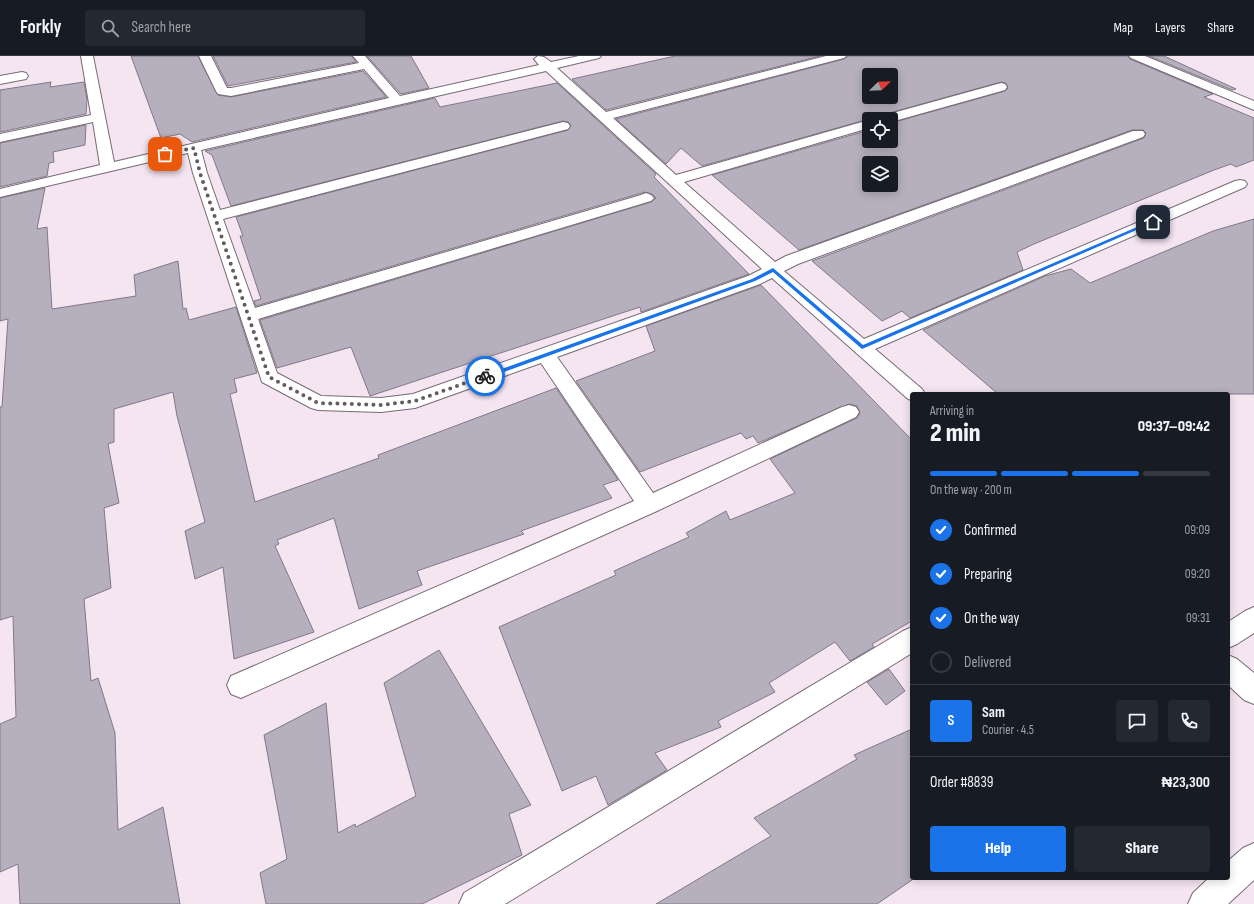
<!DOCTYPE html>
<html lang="en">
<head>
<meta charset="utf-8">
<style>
  body { margin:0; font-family:"Sofia Sans Condensed",sans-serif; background:#242831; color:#f1f3f6; height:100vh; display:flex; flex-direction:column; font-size:15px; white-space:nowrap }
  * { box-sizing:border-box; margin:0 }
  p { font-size:13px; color:#9ea1a6 }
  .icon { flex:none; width:22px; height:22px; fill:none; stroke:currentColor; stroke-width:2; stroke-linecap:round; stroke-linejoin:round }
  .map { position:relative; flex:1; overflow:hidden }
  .details { position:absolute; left:910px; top:336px; width:320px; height:488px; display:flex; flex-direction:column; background:#171b24; border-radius:4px; box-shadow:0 2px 10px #0003 }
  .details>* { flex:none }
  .needle { width:26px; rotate:67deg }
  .buttons { position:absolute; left:862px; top:12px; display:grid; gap:8px }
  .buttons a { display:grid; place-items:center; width:36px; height:36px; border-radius:4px; background:#171b24; box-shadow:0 2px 10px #0003; font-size:20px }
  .pin { position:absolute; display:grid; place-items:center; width:34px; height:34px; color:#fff; margin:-17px; border-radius:8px; box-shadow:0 2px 6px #0006 }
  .courier { position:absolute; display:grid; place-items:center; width:40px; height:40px; margin:-20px; border:3px solid #1a73e8; border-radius:50%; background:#fff; color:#222; box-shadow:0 1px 5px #0007 }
  .headline em { font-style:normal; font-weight:800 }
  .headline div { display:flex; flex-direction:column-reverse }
  .headline { display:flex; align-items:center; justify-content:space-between; height:68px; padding:0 20px }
  h1 { font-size:26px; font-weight:800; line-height:30px }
  .bar { display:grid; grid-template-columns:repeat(4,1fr); gap:6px 4px; align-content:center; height:48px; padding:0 20px }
  .bar i { height:5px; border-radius:3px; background:#363941 }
  .bar .current { background:#1a73e8 }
  .bar p { grid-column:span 4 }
  .line { display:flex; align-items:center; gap:10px; padding:0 20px; border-top:1px solid #363941 }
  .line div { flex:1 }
  .round { display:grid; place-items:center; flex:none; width:42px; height:42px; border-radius:4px; background:#242831 }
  ol { padding:0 20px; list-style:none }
  li { display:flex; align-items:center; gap:12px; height:44px }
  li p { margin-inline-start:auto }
  li .icon { padding:4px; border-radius:50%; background:#1a73e8; color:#fff; stroke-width:4 }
  li:last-child { color:#9ea1a6 }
  li i { width:22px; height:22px; border:2px solid #363941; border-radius:50% }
  .action { display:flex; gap:8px; margin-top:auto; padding:8px 20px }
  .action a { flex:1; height:46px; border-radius:4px; background:#1a73e8; color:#fff; font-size:16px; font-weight:800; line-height:46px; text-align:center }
  .action a+a { background:#242831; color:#f1f3f6 }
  header { display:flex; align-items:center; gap:24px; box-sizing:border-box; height:56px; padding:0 20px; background:#171b24; border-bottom:1px solid #363941 }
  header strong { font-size:19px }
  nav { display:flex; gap:22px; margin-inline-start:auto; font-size:14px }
  .search { width:280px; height:36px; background:#242831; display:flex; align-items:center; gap:10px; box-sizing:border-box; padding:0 14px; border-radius:4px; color:#9ea1a6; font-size:15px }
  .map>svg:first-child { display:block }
</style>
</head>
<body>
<header>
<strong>Forkly</strong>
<div class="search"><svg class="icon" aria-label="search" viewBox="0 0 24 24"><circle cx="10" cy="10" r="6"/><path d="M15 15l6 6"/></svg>Search here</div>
<nav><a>Map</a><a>Layers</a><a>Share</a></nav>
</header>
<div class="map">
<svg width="1254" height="848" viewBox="0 0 1254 848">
  <rect width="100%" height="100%" fill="#f4e5f1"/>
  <g fill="#b6afbe" stroke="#817988" fill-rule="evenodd">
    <path d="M131 0H198L218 39 231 41 363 15 386 41 192 86 180 78 161 82Z"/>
    <path d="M213 0H352L356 6 228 30Z"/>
    <path d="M367 0H411L429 32 401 38Z"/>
    <path d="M675 0H820L606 54 572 23Z"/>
    <path d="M848 0H1128L1130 3 1213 38 1204 41 1254 62V104L1236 111 1231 108 1214 114 1034 188 1017 196 1023 214 910 262 902 255 882 265 812 205 1144 82 1146 77 1143 74H1132L799 194 712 119 869 74V85H891V67L1005 35 1008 32 1006 27 1001 26 882 59 879 63H869L702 110 681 92 666 108 616 63 844 3ZM869 19H891V41H869ZM869 107H891V129H869Z"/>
    <path d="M1149 0H1164L1236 33 1232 34Z"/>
    <path d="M51 26 50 31 84 26 87 43 86 58 0 76V34Z"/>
    <path d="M557 27 656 118 654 121 749 218 641 256 640 251 370 340 351 291 277 312 260 264 651 146 656 142 652 138 645 136 256 250 254 245 261 243 240 180H243L236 161 568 74 571 69 568 66 563 65 231 150 212 99 205 95 435 42 440 51Z"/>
    <path d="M86 69 85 89 53 96 54 106 49 107 47 120 0 131V87Z"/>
    <path d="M45 132 37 173 47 171 52 253 136 240 134 219 178 205 183 253 186 252 189 264 236 251 257 317 234 323 237 336 230 338 255 446 379 402 378 399 556 332 618 424 603 429 612 442 521 475 524 478 417 515 422 529 359 553 334 462 277 484 279 488 275 490 314 576 234 603 223 511 195 523 185 475 205 466 177 360 173 336 114 353V386L108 388 119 447 104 452 111 532 84 543 91 625 98 622 115 677 118 774 163 751 180 848H20L18 808 0 816V668L16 661 13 560 0 564V351H2L8 263 0 265V142Z"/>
    <path d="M1254 163V338H998L923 274 1045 220 1071 213 1090 227 1213 175Z"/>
    <path d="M761 229 912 384V565L872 588 874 591 850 605 835 586 769 627 775 636 718 665 721 671 655 697 667 714 608 749 596 720 562 735 499 571 616 519 614 515 689 481 686 477 726 455 730 464 795 437 770 403 857 362 860 357 857 350 849 348 758 387 753 380 746 383 741 377 640 416 576 325 655 295 646 270Z"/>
    <path d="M439 594 531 749 509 758 522 799 422 848H266L260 817 287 803 264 679 326 647 338 777 355 768 356 771 416 740 384 627Z"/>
    <path d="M889 613 905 635 886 649 867 626Z"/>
    <path d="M912 673V824L877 848H656L771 780 754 762 857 703 854 699Z"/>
  </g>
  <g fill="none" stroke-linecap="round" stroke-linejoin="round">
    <defs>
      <g id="minor">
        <path d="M81 0H93L114 106 389 42 364 13 231 40 218 38 216 35 199 0H211L227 32H231L359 7 353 0H365L400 40 539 9 534 3 538 0 544 1 551 6 579 0H601L599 2 557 12 606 56 826 0H846L844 2 613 62 676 119 869 64V72L684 126 775 206 786 200 1133 75H1143L1145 78 1143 81 798 208 784 215 864 283 1235 125 1240 124 1245 125 1247 128 1245 131 875 293 922 333 925 338H912V344L908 343 772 222 760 228 557 301 653 437 842 351 849 349 856 351 859 356 856 361 657 455 241 642 231 638 227 629 231 620 634 445 541 307 415 352 381 356 318 354 311 352 262 326 193 117 188 97 0 141V133L100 109 93 66 0 86V78L91 59ZM546 15 762 213 748 220 413 338 381 342 321 340 277 317 258 263 651 145 654 142 651 139 646 137 641 139 255 252 223 163 568 73 570 70 568 67 563 66 220 154 207 117 201 94Z"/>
        <path d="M1129 0H1145L1254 45V54L1131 2Z"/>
        <path d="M22 16 26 17 28 20 26 23 0 28V20Z"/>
        <path d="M1001 27 1005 28 1007 31 1005 34 891 66V63H880L882 60Z"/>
        <path d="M1254 551V577L1237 588 1228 592V566L1245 555Z"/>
        <path d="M912 571V597L505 848H459L464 837 903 575Z"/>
        <path d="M1228 599 1237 603 1254 617V648L1244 644 1228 629Z"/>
        <path d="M1254 787V824L1228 848H1188L1193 837 1209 822H1228V805L1243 792Z"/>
      </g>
    </defs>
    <use href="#minor" stroke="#776a75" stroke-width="2"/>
    <use href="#minor" fill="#fff" fill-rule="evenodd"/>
  </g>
  <path fill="#1a73e8" d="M1151 165 1155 166 862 293 773 216 755 225 487 322 482 320 752 223 773 212 863 289Z"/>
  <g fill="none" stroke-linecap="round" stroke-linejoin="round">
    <path stroke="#635b61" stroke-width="4" stroke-dasharray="0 7.2" d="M165 98 194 92 200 117 269 321 318 347 381 349 415 345 485 320"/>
  </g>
</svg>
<div class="buttons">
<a><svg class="needle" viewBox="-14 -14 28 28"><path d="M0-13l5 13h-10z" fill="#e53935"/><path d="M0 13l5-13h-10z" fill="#9ea1a6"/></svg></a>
<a><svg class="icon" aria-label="locate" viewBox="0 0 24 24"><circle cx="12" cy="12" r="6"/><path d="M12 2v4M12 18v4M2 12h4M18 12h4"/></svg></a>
<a><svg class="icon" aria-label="layers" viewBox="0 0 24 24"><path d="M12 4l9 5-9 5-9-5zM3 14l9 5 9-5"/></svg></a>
</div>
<div class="pin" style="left:165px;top:98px;background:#ea580c"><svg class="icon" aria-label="bag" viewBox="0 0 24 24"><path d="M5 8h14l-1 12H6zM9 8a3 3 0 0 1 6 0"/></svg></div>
<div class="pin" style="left:1153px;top:166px;background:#1f2937"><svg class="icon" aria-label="home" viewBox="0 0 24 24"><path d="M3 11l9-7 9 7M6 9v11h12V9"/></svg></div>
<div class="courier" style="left:485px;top:320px"><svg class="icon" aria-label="bike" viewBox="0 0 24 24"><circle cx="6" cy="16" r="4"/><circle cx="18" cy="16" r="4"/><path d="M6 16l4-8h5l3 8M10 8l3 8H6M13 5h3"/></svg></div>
<section class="details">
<div class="headline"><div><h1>2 min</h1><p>Arriving in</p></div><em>09:37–09:42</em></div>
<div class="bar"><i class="current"></i><i class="current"></i><i class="current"></i><i></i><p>On the way · 200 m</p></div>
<ol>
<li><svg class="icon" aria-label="check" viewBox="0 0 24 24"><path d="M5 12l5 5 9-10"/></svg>Confirmed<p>09:09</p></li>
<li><svg class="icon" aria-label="check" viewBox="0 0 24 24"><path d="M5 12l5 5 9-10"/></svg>Preparing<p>09:20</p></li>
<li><svg class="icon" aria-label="check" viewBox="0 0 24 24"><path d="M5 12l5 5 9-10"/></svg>On the way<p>09:31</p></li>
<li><i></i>Delivered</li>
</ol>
<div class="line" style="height:72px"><b class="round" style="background:#1a73e8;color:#fff">S</b><div><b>Sam</b><p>Courier · 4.5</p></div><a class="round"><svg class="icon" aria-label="chat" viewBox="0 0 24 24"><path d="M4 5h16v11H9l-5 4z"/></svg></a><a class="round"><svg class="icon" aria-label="phone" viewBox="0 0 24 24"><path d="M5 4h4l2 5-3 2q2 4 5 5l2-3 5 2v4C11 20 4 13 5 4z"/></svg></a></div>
<div class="line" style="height:52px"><div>Order #8839</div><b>₦23,300</b></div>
<div class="action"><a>Help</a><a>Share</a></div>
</section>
</div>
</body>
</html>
